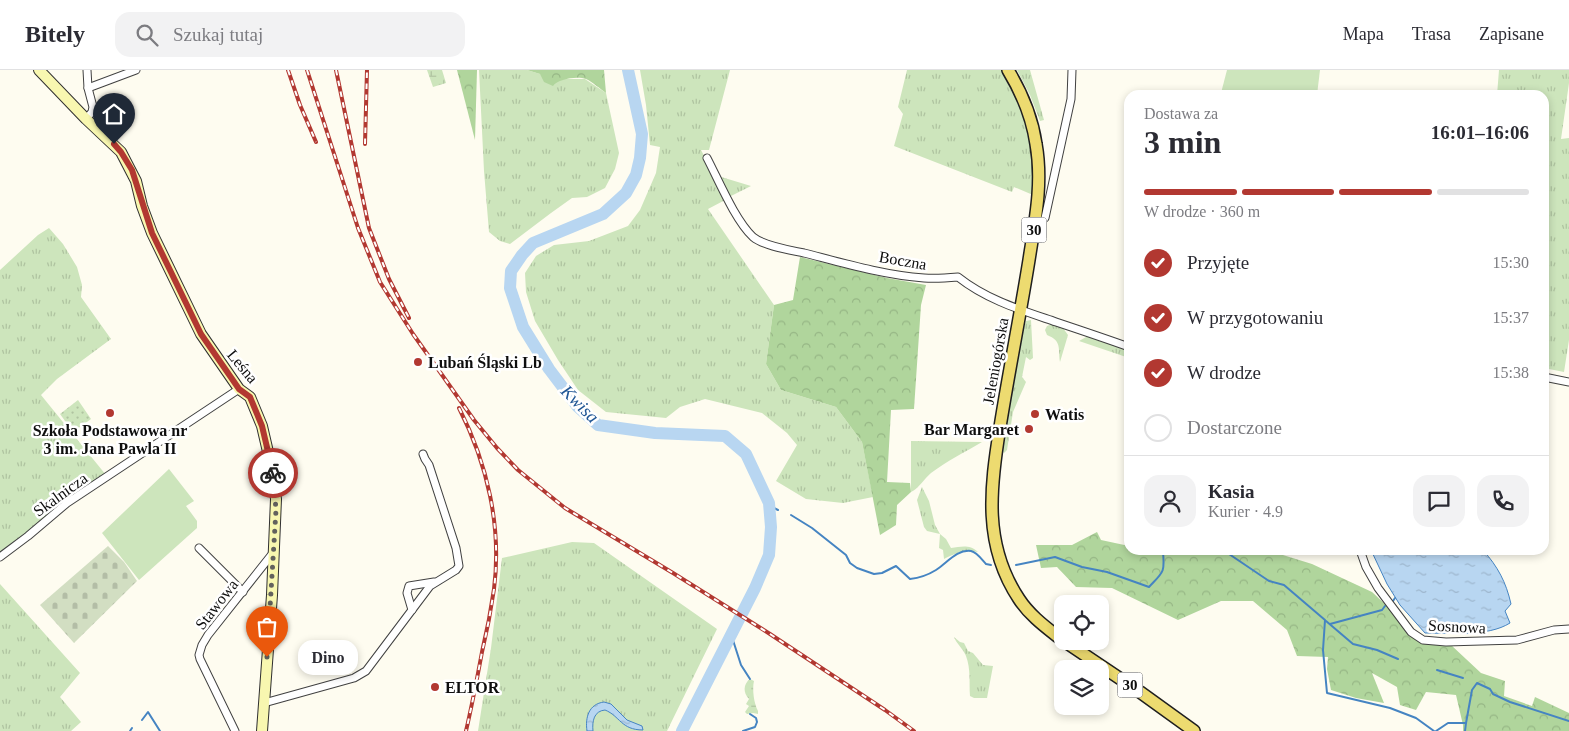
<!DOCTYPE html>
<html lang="pl">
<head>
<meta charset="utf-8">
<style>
  body { margin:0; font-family:Georgia,serif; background:#f2f2f3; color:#2b2b33; height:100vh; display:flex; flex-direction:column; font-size:19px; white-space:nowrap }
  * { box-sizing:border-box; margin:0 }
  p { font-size:16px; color:#7c7c81 }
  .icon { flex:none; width:28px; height:28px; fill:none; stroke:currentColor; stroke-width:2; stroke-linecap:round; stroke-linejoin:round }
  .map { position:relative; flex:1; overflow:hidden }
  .sheet { position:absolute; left:1124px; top:20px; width:425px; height:465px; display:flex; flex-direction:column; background:#fff; border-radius:15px; box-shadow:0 2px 8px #0003 }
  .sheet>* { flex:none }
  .fabs { position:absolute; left:1054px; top:525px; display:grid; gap:10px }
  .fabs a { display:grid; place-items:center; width:55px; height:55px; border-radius:10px; background:#fff; box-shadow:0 2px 8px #0003; font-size:25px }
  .pin { position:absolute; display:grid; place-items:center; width:42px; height:42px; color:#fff; margin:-51px -21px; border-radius:50% 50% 50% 0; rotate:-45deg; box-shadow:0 0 5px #0007 }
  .pin .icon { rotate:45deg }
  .courier { position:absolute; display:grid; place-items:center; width:50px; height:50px; margin:-25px; border:4px solid #b23831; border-radius:50%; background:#fff; color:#222; box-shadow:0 1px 6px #0007 }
  .bubble { position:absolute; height:35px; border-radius:15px; background:#fff; box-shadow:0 2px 8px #0003; font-size:16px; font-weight:700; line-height:35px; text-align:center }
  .overview em { font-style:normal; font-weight:700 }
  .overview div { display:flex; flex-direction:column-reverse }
  .overview { display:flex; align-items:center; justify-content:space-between; height:85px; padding:0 20px }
  h1 { font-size:32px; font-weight:700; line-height:38px }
  .bar { display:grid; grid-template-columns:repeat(4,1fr); gap:8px 5px; align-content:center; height:60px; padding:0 20px }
  .bar i { height:6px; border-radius:4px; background:#e1e1e2 }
  .bar .on { background:#b23831 }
  .bar p { grid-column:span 4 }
  .line { display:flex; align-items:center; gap:12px; padding:0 20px; border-top:1px solid #e1e1e2 }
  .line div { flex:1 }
  .round { display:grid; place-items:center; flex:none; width:52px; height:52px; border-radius:15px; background:#f2f2f3 }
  ol { padding:0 20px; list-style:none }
  li { display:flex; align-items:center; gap:15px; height:55px }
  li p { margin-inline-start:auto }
  li .icon { padding:5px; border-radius:50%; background:#b23831; color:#fff; stroke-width:4 }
  li:last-child { color:#7c7c81 }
  li i { width:28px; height:28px; border:2px solid #e1e1e2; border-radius:50% }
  header { display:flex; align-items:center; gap:30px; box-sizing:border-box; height:70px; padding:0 25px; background:#fff; border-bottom:1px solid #e1e1e2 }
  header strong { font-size:24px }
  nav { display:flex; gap:28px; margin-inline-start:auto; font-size:18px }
  .search { width:350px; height:45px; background:#f2f2f3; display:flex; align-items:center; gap:12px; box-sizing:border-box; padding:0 18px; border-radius:15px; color:#7c7c81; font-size:19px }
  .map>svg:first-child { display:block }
</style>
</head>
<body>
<header>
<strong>Bitely</strong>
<div class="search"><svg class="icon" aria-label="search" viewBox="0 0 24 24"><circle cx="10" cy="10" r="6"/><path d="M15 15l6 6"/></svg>Szukaj tutaj</div>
<nav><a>Mapa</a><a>Trasa</a><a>Zapisane</a></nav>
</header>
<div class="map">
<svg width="1569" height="661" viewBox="0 0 1569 661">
  <defs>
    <pattern id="grass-tufts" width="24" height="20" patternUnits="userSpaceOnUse" patternTransform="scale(1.25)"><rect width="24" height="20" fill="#cde5bc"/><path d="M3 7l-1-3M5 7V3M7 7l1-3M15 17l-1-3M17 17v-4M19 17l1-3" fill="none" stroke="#afc3a0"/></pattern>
    <pattern id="forest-crowns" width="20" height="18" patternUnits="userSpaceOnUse" patternTransform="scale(1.25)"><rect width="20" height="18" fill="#b0d59c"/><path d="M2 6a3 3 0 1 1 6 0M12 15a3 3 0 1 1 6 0" fill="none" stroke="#96b685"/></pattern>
    <pattern id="wetland-marsh" width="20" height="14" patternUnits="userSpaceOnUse" patternTransform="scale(1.25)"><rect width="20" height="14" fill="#cde5bc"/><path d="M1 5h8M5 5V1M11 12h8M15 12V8" fill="none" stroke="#afc3a0"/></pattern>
    <pattern id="cemetery-stones" width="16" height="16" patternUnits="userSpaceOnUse" patternTransform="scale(1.25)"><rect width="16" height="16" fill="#d2dec2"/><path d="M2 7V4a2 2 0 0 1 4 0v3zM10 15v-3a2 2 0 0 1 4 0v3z" fill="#b3bda6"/></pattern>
    <pattern id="park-dots" width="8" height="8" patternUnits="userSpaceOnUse" patternTransform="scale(1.25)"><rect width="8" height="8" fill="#cde5bc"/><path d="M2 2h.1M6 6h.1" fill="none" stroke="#afc3a0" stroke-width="1.8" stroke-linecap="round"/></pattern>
    <pattern id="water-ripples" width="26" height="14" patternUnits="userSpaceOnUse" patternTransform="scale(1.25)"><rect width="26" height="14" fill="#b8d6f1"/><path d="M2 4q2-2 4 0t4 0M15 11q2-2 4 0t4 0" fill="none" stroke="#9db6cd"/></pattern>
  </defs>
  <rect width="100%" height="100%" fill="#fefcf0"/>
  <g fill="url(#grass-tufts)">
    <path d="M479 0H527L540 4 556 11 564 9H585L606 23 619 83 615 99 605 118 587 127 572 128 551 143 510 174 500 171 489 162 484 101Z"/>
    <path d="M640 0H730L709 80H701L727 129 708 139 774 235 766 294 781 320 836 337 862 372 873 427 843 433 806 429 776 411 797 375 787 363 762 343 705 329 680 337 666 348 606 342 578 320 558 290 535 251 526 222 525 203 536 186 554 175 589 171 628 156 640 140 656 103 660 77 650 75 646 35Z"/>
    <path d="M907 0H1003L1023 40 1034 89 1033 125 1014 117 1012 122 894 76 903 44 898 37Z"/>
    <path d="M1017 0H1030L1044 50 1040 51 1030 25Z"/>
    <path d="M1499 0H1569V13L1561 69 1569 68V270L1564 302 1544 298V25H1497Z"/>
    <path d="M718 106 751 116 729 127Z"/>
    <path d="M49 158 63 174 77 197 82 215 81 227 111 269 57 309 41 325 106 405 0 483V200L38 165Z"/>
    <path d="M1031 250 1033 288 1030 290 1026 287 1022 307 1026 312 1013 342 1007 380 1004 383 1002 381 1022 256 1024 257 1026 251Z"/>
    <path d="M1052 254 1063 258 1068 265 1060 292C1058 278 1062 271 1047 265L1045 260 1047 256Z"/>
    <path d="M1088 266 1129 280V288L1079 271Z"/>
    <path d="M911 371 982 372C965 382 947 391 931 403 925 408 917 420 911 422Z"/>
    <path d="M922 417 929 431 935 455 940 464 946 469 951 478C961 477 969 474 978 482 965 479 956 483 944 489L943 480 939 478 940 464 927 461 924 457 917 430Z"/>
    <path d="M572 472 594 473 717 559 667 661H478L491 578 502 488Z"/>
    <path d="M0 514 80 603 60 627 81 652 71 661H0Z"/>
    <path d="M954 567 960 572 964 573 968 581 973 583 983 595 993 596 987 628H974L970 626C969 613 971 599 966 586 964 580 956 573 954 567Z"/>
  </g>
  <g fill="url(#forest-crowns)">
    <path d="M457 0H477L475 70Z"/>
    <path d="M527 0H604L606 23C600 19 593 12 586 9 577 6 558 9 553 16L544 12 540 4Z"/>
    <path d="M800 187 887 208 926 215 921 235 914 339 891 340 887 412 910 413 911 422 897 435 896 455 880 465 862 372 836 337 781 320 766 294 774 235 793 230Z"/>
    <path d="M1097 462 1101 470 1129 476V480H1267L1312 494 1372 522 1385 534 1410 564 1451 575 1481 603 1505 611 1504 626 1532 636 1535 627 1569 643V661H1463V655L1456 625 1426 622 1416 640 1400 635 1397 617 1372 603 1384 633 1356 628 1331 620 1327 599 1328 587 1297 586 1287 560 1253 531H1221L1178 550 1112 518 1076 517 1057 497 1041 498 1036 475H1072Z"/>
  </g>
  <g fill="url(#wetland-marsh)">
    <path d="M427 0H442L446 13 433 17Z"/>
    <path d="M750 609 754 611C752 619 754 634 758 641V644L753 643 747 644 745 642 749 636 746 634 749 629C743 623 743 614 750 609Z"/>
  </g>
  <path fill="url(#cemetery-stones)" d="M108 476 124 492 137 511 74 573 40 535Z"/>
  <path fill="url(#park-dots)" d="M78 330 91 349 73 362 60 344Z"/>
  <g fill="#cde5bc">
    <path d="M1227 0H1320L1317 25H1228L1221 23Z"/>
    <path d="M169 399 194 431 186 436 197 451V458L139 510 102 463Z"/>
  </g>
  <g fill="url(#water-ripples)" stroke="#4584c2">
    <path d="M1371 480H1483C1498 497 1506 512 1511 534L1505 541 1510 553C1488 567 1449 563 1425 563L1400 535 1387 514Z"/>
    <path d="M604 632 611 634 627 650 642 656 643 660C621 660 620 646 605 640 594 641 592 651 593 661H587C585 647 589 634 604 632Z"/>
  </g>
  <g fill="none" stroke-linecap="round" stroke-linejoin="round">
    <g stroke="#4584c2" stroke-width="2">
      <path d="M770 436 778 440"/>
      <path d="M791 445 812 458 846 485 850 493 857 498 874 504 882 503 896 496 910 509C919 508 928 505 936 500 947 493 957 479 971 481 977 482 983 491 986 494L991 495"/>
      <path d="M1216 480 1229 484 1269 511 1284 515 1325 550 1323 580 1327 623 1390 638 1416 648 1434 661"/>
      <path d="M1016 495 1055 487 1082 497 1107 502 1149 517C1163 502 1165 503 1163 482L1168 480"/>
      <path d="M1393 531 1395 528"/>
      <path d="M1326 551 1353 574 1377 580 1398 589"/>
      <path d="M1330 554 1382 540 1385 536"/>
      <path d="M731 564 741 595 750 609"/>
      <path d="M1437 600 1463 608"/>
      <path d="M142 650 148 642 160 661"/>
      <path d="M1466 653 1472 620 1477 613 1490 619 1493 624 1510 632 1569 651"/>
      <path d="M130 661 132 658"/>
      <path d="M743 661 755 657 757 652 756 648 750 644"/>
      <path d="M1436 661 1448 653H1466L1465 661"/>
    </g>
    <path stroke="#b8d6f1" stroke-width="12" d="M628 0 642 64 640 88 636 105 626 123 603 144 533 173 522 185 511 201 510 218 523 257 549 299 577 336 598 355 655 363 725 366 746 384 769 433 771 457 769 485 755 518 682 661"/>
    <defs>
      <g id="minor">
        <path d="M88 18 136 0"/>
        <path d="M86 49 92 42 93 37 88 18 87 0"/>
        <path d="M707 88C719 111 735 150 753 167 764 176 790 180 804 183 843 193 884 205 924 208 936 209 947 208 958 207 987 230 1021 240 1056 252 1080 260 1104 268 1129 277"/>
        <path d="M1045 148 1071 29 1072 0"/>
        <path d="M1544 307 1569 312"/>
        <path d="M199 478 243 522"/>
        <path d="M1360 480 1366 497 1378 518 1411 562 1423 570 1446 572 1517 570 1554 560 1569 559"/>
        <path d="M0 487 28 466 67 433 239 319"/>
        <path d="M412 540 407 523 409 516 434 512"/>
        <path d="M264 633 354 608 366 601 430 516 456 500 459 496 456 478 429 395 425 389 423 384"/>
        <path d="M235 661 200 589 199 585 202 575 208 565 273 483"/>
      </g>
      <path id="secondary" d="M39 0 86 49 121 82 136 111 142 136 152 163 201 264 239 319 250 327 262 356 271 395 276 429 272 525 262 661"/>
      <g id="primary">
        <path d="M1008 0C1022 23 1032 47 1036 74 1043 113 1035 151 1029 190 1020 246 1009 301 1000 357 990 418 983 475 1019 529 1030 546 1047 558 1062 570"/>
        <path d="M1064 571 1140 622 1194 661"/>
      </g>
    </defs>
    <use href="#minor" stroke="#414141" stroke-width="9"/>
    <use href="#secondary" stroke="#303030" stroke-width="12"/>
    <use href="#primary" stroke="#1f1f1f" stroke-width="14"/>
    <use href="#minor" stroke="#fff" stroke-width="7"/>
    <use href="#secondary" stroke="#f8f7b0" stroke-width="10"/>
    <use href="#primary" stroke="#eddb70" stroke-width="11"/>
    <defs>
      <g id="rail">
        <path d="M288 0 300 35 316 72"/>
        <path d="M307 0 358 158 380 212 413 264 474 350 497 378 518 400 565 438 673 503 770 564 885 640 914 661"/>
        <path d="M336 0 369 158 389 209 409 248"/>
        <path d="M365 74 367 0"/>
        <path d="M459 338C487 393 502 456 494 519 491 540 487 561 482 582 477 609 472 635 466 661"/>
      </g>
    </defs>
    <use href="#rail" stroke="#b23831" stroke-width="4"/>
    <use href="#rail" stroke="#fff" stroke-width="2" stroke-dasharray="5.5" stroke-linecap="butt"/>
  </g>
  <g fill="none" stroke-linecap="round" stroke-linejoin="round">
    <path stroke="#62615d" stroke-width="5" stroke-dasharray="0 9" d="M267 587 276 440 273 403"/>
    <path stroke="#b23831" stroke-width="6" d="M114 74 121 82 132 100 152 163 201 264 239 319 250 327 262 356 273 403"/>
  </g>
  <g fill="#b23831" stroke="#fff" stroke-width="2">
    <circle cx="418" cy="292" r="5"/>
    <circle cx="110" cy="343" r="5"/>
    <circle cx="1035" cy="344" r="5"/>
    <circle cx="1029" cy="359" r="5"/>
    <circle cx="435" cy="617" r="5"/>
  </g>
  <g text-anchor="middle" stroke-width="5" stroke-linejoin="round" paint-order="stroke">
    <g fill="#fff" stroke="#565656" stroke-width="1">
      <rect x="1021.5" y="147.5" width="25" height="25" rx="4"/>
      <rect x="1117.5" y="602.5" width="25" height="25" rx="4"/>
    </g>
    <g font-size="15" font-weight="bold" fill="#0e0e0e">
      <text x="1034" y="165">30</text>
      <text x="1130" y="620">30</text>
    </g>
    <g font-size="16" fill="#0e0e0e" stroke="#fff">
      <text transform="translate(903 190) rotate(10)" y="6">Boczna</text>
      <text transform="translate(995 291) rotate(-80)" y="6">Jeleniogórska</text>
      <text transform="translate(243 296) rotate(50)" y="6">Leśna</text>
      <text transform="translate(60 424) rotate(-36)" y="6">Skalnicza</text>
      <text transform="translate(216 534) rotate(-52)" y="6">Stawowa</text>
      <text transform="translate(1457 556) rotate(3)" y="6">Sosnowa</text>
    </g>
    <g font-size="16" font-weight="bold" fill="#0e0e0e" stroke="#fff" text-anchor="start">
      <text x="428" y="298">Lubań Śląski Lb</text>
      <text x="1045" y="350">Watis</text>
      <text x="1019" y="365" text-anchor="end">Bar Margaret</text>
      <text x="110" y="366" text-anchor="middle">Szkoła Podstawowa nr<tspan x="110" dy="18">3 im. Jana Pawla II</tspan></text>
      <text x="445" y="623">ELTOR</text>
    </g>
    <g font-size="18" font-style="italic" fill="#215795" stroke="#fff">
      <text transform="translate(580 334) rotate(45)" y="6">Kwisa</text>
    </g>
  </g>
</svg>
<div class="fabs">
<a><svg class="icon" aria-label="locate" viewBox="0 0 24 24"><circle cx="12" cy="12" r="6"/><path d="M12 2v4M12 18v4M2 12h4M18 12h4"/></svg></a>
<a><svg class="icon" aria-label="layers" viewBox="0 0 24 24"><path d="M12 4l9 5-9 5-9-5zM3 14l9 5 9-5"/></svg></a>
</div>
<div class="pin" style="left:267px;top:587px;background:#ea580c"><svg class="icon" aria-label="bag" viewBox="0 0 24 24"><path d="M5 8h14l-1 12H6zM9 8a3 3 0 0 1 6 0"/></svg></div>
<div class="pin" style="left:114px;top:74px;background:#1f2937"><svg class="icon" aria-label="home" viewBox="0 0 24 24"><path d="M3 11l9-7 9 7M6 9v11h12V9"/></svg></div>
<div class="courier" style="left:273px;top:403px"><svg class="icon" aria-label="bike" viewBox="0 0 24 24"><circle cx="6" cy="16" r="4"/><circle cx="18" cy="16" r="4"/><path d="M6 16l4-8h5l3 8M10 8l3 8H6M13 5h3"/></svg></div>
<div class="bubble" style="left:298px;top:570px;width:60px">Dino</div>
<section class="sheet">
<div class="overview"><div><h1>3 min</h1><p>Dostawa za</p></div><em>16:01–16:06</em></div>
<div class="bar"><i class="on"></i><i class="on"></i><i class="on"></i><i></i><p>W drodze · 360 m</p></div>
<ol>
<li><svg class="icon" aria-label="check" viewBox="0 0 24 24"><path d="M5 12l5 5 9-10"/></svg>Przyjęte<p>15:30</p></li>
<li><svg class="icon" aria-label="check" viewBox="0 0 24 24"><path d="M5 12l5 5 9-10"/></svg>W przygotowaniu<p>15:37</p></li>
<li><svg class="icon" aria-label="check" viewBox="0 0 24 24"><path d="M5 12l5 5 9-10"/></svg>W drodze<p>15:38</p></li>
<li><i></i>Dostarczone</li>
</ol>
<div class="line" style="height:90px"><a class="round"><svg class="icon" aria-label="person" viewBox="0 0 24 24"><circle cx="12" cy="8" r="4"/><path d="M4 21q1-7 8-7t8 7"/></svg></a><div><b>Kasia</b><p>Kurier · 4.9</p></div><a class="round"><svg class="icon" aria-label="chat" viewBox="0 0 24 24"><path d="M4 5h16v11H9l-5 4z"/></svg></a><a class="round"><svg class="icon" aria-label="phone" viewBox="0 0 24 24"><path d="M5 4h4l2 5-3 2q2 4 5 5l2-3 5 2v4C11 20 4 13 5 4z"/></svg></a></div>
</section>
</div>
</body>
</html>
